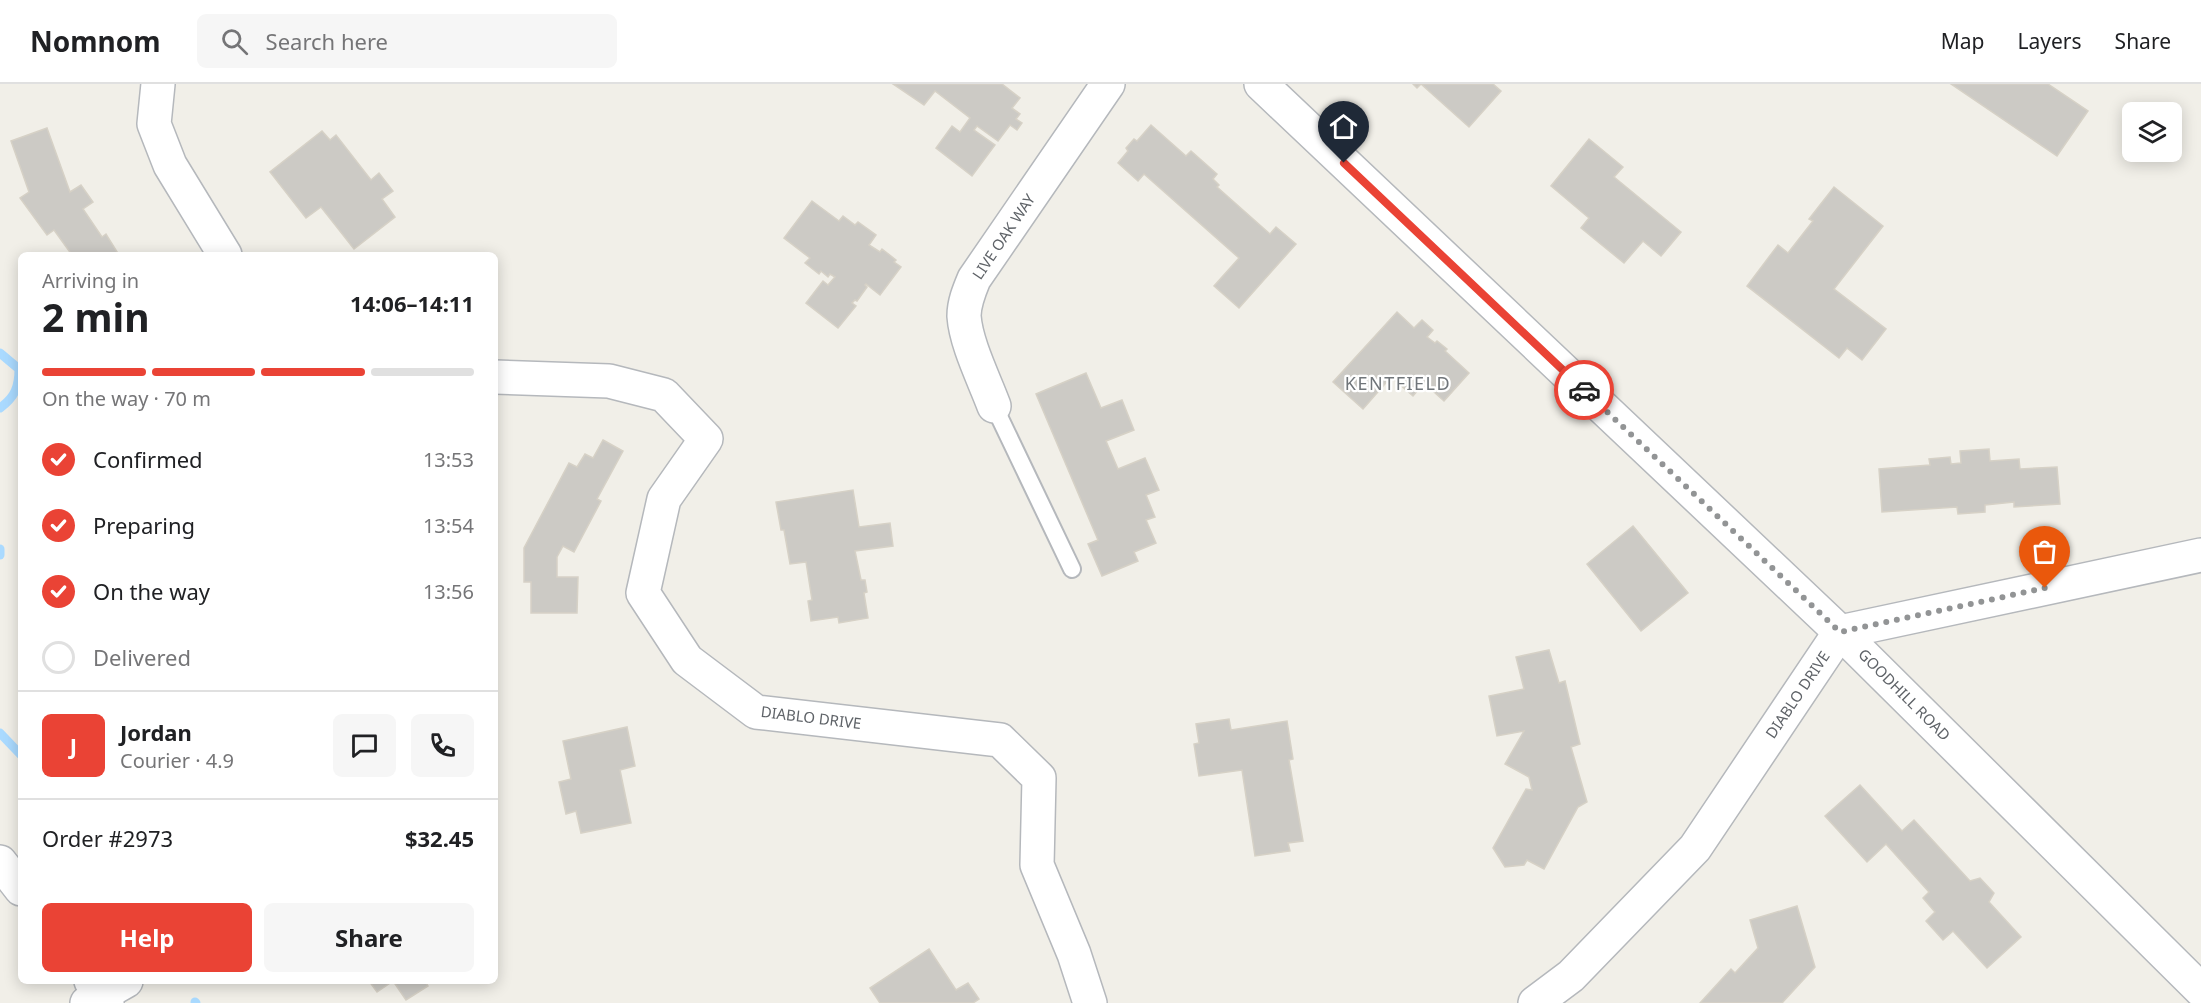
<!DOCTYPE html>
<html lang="en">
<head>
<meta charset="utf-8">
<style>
  body { margin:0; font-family:"Noto Sans",sans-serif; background:#f6f6f6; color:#202124; height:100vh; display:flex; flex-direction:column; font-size:22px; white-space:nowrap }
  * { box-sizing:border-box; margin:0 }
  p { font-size:20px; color:#757577 }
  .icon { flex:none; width:33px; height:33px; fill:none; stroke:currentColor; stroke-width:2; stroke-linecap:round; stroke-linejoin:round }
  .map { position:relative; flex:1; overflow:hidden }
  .sheet { position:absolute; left:18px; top:168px; width:480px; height:732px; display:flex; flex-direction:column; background:#fff; border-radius:9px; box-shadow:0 3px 15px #0003 }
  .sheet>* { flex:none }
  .fabs { position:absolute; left:2122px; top:18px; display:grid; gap:12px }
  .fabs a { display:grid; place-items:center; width:60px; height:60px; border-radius:9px; background:#fff; box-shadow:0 3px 15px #0003; font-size:30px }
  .pin { position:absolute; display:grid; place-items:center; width:51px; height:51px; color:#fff; margin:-62px -26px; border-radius:50% 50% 50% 0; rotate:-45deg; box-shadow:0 0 6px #0007 }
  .pin .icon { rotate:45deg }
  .courier { position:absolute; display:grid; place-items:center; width:60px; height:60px; margin:-30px; border:4px solid #ea4335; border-radius:50%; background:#fff; color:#222; box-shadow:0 2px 8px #0007 }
  .overview em { font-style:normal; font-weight:700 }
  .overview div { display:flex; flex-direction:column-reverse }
  .overview { display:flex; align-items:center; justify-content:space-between; height:102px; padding:0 24px }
  h1 { font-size:39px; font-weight:700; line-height:45px }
  .bar { display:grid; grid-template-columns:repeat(4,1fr); gap:9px 6px; align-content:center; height:72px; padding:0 24px }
  .bar i { height:8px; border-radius:4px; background:#e0e0e0 }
  .bar .selected { background:#ea4335 }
  .bar p { grid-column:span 4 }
  .line { display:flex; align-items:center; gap:15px; padding:0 24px; border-top:2px solid #e0e0e0 }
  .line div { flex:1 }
  .round { display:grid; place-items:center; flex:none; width:63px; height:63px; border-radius:9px; background:#f6f6f6 }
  ol { padding:0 24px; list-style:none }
  li { display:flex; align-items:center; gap:18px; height:66px }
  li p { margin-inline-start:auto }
  li .icon { padding:6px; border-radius:50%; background:#ea4335; color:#fff; stroke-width:4 }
  li:last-child { color:#757577 }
  li i { width:33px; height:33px; border:3px solid #e0e0e0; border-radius:50% }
  .action { display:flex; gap:12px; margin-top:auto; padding:12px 24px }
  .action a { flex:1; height:69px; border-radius:9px; background:#ea4335; color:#fff; font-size:24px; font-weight:700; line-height:69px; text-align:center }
  .action a+a { background:#f6f6f6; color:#202124 }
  header { display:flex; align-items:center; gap:36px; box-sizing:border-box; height:84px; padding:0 30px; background:#fff; border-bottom:2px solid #e0e0e0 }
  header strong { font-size:28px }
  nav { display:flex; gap:33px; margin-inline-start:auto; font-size:21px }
  .search { width:420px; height:54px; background:#f6f6f6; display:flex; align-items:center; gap:15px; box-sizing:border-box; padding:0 21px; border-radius:9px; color:#757577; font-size:22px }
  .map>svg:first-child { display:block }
</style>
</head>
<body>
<header>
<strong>Nomnom</strong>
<div class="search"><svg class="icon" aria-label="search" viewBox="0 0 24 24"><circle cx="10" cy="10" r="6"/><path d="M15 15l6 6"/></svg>Search here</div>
<nav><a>Map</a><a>Layers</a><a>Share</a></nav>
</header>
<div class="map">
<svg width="2201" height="919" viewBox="0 0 2201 919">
  <rect width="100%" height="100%" fill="#f1efe8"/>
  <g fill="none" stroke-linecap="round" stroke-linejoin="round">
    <g stroke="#aadaff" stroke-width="9">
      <path d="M0 269 19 285C19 303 15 313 0 324"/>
      <path d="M0 465V471"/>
      <path d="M0 649 21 671"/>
      <path d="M195 918 196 919"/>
    </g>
  </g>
  <g fill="#cccac5" stroke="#d6d1c6" stroke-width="1.5">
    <path d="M893 0H1002L1020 14 1012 24 1020 30 1016 35 1022 39 1017 46 1010 41 998 57 977 42 974 46 995 61 972 92 936 64 952 42 960 48 970 34 935 7 924 21Z"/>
    <path d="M1413 0H1493L1501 7 1469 43 1421 0 1417 4Z"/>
    <path d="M1951 0H2048L2088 27 2057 72Z"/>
    <path d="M1151 41 1186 72 1191 67 1217 90 1213 95 1219 101 1217 103 1270 150 1276 143 1296 160 1239 224 1214 202 1239 174 1144 90 1138 97 1118 79 1128 67 1126 64 1134 55 1137 57Z"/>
    <path d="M47 44 70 108 81 101 93 118 83 125 102 153 106 150 119 171H72L54 146 47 151 20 114 29 108 11 57Z"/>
    <path d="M322 47 330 56 336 51 371 96 379 89 393 107 382 115 395 133 354 165 321 123 306 134 270 88Z"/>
    <path d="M1589 55 1623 83 1614 93 1681 148 1661 172 1643 157 1624 179 1581 144 1589 134 1551 102Z"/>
    <path d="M1834 103 1883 142 1834 205 1886 245 1862 276 1847 264 1839 274 1747 202 1778 161 1788 169 1813 137 1809 135Z"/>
    <path d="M812 117 839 137 843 132 855 141 858 138 876 151 869 161 880 168 882 165 896 176 894 178 901 183 880 211 866 200 865 201 867 203 857 217 855 216 852 219 856 222 838 244 806 219 823 197 828 201 835 193 830 190 828 193 821 187 819 190 805 179 810 174 784 154Z"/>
    <path d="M1397 228 1414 244 1422 236 1433 246 1427 253 1435 259 1437 257 1447 265 1445 267 1469 289 1444 317 1424 299 1413 312 1391 293 1363 325 1333 298Z"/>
    <path d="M1086 289 1101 324 1122 316 1134 346 1106 357 1118 385 1145 374 1159 406 1146 411 1155 433 1146 436 1156 459 1134 468 1138 477 1102 492 1088 460 1098 456 1036 310Z"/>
    <path d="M603 356 623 367 597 415 601 417 574 468 563 462 557 473V493H578L577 529H531V498H524V464L569 379 577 383 585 370 593 374Z"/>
    <path d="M1989 365 1990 377 2019 375 2020 385 2057 383 2060 420 2014 423V418L1985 421V428L1958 430 1957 423 1882 428 1879 385 1930 381 1929 375 1950 373 1951 380 1961 379 1960 367Z"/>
    <path d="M853 406 859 443 890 439 893 462 855 467 861 496H865L867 508 864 509 868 534 839 539 838 533 811 537 808 517 812 516 806 478 790 480 784 446H781L776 418Z"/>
    <path d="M1633 442 1688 509 1641 547 1587 480Z"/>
    <path d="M1549 566 1559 599 1565 597 1580 660 1571 663 1587 718 1578 723 1544 785 1527 776 1524 781 1505 783 1493 764 1526 705 1532 706 1529 693 1505 680 1524 647 1497 652 1489 612 1524 605 1516 573Z"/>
    <path d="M1229 635 1231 646 1287 637 1293 675 1289 676 1303 757 1288 759 1290 767 1255 772 1242 686 1199 692 1194 660 1199 659 1196 640Z"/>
    <path d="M627 643 635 682 620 686 631 739 581 749 576 727 566 730 559 698 571 695 563 657Z"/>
    <path d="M1860 701 1902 747 1914 736 1970 797 1980 794 1994 809 1989 818 2021 853 1987 884 1953 847 1943 856 1926 837 1935 828 1923 814 1929 808 1886 760 1867 778 1825 732Z"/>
    <path d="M1797 822 1815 883 1782 919H1700L1731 885 1735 889 1758 864 1750 836Z"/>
    <path d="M929 865 956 906 968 899 979 915 973 919H880L870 904Z"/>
    <path d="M369 897H393L377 908Z"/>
    <path d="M393 897H425L428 902 406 916Z"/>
  </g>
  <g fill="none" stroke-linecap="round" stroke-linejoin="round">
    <defs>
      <path id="service" d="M994 322 1072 485"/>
      <g id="minor">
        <path d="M158 0 154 40 170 81 225 171"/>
        <path d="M1261 0 1840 548 2201 906"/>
        <path d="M495 293 609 297 664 311 706 355 664 415 643 509 687 576 756 628 1000 656 1039 694 1037 781 1074 870 1090 919"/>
        <path d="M994 322C984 295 966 260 964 232 964 219 969 207 974 195L1108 0"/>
        <path d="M87 919 126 897"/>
        <path d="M1535 919 1571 892 1695 764 1840 548 2201 471"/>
      </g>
      <g id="tertiary">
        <path d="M0 778 21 805"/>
        <path d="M91 897 107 919"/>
      </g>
    </defs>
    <use href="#service" stroke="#b5b8bc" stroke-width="20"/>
    <use href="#minor" stroke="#b5b8bc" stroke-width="36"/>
    <use href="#tertiary" stroke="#b5b8bc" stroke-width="36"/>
    <use href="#service" stroke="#fff" stroke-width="16"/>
    <use href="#minor" stroke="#fff" stroke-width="33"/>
    <use href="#tertiary" stroke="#fff" stroke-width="33"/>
  </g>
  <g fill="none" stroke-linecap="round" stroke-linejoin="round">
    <path stroke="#929495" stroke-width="6" stroke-dasharray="0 10.8" d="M1584 306 1840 548 2045 504"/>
    <path stroke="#ea4335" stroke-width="8" d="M1344 79 1584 306"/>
  </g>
  <g text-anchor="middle" stroke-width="4.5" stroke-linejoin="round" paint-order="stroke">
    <g font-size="15" fill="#5f6368" stroke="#fff">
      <text transform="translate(1004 153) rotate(-56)" y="5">LIVE OAK WAY</text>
      <text transform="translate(1798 611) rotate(-56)" y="5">DIABLO DRIVE</text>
      <text transform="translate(1904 611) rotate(45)" y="5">GOODHILL ROAD</text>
      <text transform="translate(811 634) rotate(7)" y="5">DIABLO DRIVE</text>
    </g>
    <g font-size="18" letter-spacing="1.5" fill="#70757a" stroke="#fff">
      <text x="1398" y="306">KENTFIELD</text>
    </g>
  </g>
</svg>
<div class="fabs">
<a><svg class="icon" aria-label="layers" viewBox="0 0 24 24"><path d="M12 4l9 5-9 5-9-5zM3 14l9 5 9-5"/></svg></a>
</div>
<div class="pin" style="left:2045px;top:504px;background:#ea580c"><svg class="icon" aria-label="bag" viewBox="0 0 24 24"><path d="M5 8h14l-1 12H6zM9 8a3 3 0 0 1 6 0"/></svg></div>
<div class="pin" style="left:1344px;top:79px;background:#1f2937"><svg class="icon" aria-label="home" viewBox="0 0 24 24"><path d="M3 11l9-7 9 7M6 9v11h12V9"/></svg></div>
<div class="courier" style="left:1584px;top:306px"><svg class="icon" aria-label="car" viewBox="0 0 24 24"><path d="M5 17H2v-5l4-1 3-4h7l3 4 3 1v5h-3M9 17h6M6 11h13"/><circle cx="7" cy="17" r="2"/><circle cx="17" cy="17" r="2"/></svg></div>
<section class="sheet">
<div class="overview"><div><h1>2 min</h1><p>Arriving in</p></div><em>14:06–14:11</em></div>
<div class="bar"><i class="selected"></i><i class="selected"></i><i class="selected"></i><i></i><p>On the way · 70 m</p></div>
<ol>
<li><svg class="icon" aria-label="check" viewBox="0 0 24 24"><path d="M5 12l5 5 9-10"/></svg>Confirmed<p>13:53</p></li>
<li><svg class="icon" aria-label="check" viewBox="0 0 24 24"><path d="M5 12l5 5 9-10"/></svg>Preparing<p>13:54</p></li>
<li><svg class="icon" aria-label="check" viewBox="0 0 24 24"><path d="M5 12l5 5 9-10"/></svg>On the way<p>13:56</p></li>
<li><i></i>Delivered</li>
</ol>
<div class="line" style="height:108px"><b class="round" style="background:#ea4335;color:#fff">J</b><div><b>Jordan</b><p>Courier · 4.9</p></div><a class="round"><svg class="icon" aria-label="chat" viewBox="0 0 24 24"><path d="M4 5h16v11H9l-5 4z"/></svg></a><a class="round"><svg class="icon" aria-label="phone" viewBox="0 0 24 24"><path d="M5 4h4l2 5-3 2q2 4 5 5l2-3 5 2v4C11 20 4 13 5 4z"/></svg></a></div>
<div class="line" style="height:78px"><div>Order #2973</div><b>$32.45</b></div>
<div class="action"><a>Help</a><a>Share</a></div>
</section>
</div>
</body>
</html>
